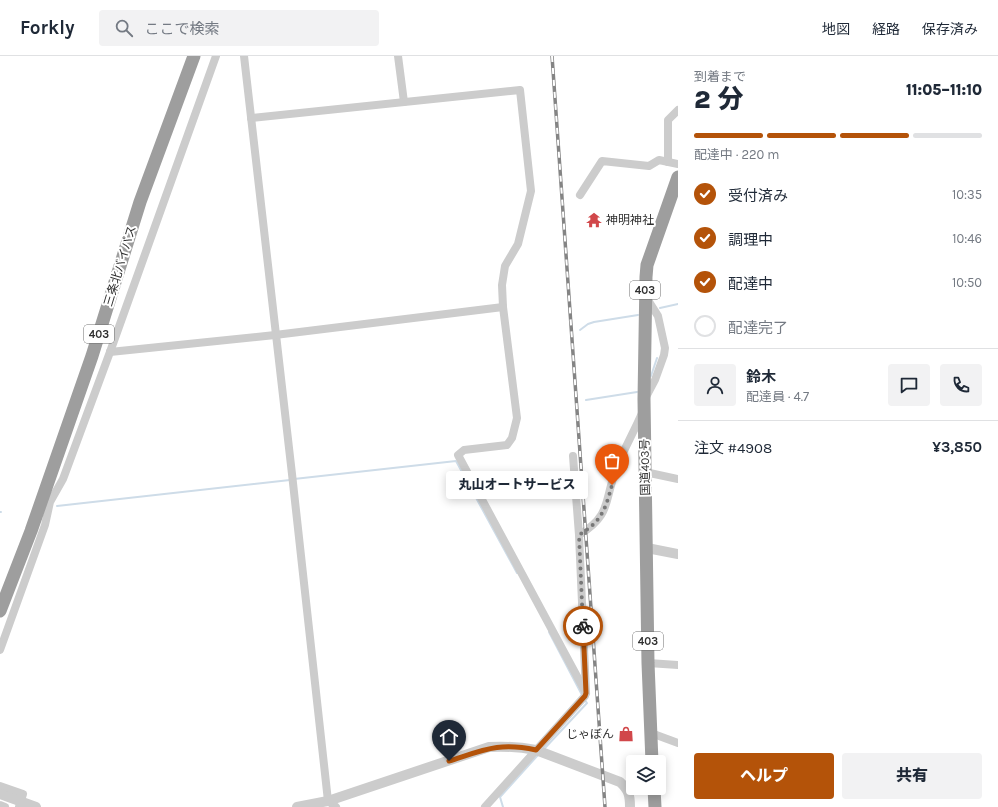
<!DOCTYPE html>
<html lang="ja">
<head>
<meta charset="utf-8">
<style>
  body { margin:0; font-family:Karla,"Noto Sans JP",sans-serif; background:#f2f2f3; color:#1f2937; height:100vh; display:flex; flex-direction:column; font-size:15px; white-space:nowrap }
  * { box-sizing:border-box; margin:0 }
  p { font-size:13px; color:#747a83 }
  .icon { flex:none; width:22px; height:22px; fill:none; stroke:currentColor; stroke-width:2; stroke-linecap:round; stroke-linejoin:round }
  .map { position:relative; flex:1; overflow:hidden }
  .side { display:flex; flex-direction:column; background:#fff; width:320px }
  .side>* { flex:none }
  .buttons { position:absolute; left:626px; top:699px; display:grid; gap:8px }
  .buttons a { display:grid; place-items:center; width:40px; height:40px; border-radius:4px; background:#fff; box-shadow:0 2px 10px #0003; font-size:20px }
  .pin { position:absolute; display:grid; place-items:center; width:34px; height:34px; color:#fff; margin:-41px -17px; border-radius:50% 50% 50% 0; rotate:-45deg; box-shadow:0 0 4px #0007 }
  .pin .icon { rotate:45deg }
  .courier { position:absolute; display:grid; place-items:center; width:40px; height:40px; margin:-20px; border:3px solid #b45309; border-radius:50%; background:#fff; color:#222; box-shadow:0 1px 5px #0007 }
  .bubble { position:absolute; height:28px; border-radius:4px; background:#fff; box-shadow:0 2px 10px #0003; font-size:13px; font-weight:800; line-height:28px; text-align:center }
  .headline em { font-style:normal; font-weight:800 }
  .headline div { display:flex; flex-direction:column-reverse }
  .headline { display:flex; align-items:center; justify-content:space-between; height:68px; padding:0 16px }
  h1 { font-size:26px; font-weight:800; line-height:30px }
  .bar { display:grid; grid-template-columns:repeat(4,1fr); gap:6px 4px; align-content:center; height:48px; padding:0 16px }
  .bar i { height:5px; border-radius:3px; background:#e0e1e3 }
  .bar .active { background:#b45309 }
  .bar p { grid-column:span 4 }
  .line { display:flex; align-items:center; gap:10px; padding:0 16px; border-top:1px solid #e0e1e3 }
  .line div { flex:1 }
  .round { display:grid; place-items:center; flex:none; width:42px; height:42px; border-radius:4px; background:#f2f2f3 }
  ol { padding:0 16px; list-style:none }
  li { display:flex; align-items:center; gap:12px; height:44px }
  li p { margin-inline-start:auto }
  li .icon { padding:4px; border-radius:50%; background:#b45309; color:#fff; stroke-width:4 }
  li:last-child { color:#747a83 }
  li i { width:22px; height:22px; border:2px solid #e0e1e3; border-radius:50% }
  .button { display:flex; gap:8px; margin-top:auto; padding:8px 16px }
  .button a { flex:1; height:46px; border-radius:4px; background:#b45309; color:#fff; font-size:16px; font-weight:800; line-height:46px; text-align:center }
  .button a+a { background:#f2f2f3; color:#1f2937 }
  header { display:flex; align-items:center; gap:24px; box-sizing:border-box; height:56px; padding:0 20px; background:#fff; border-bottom:1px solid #e0e1e3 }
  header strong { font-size:19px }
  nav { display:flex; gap:22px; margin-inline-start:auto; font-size:14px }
  .search { width:280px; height:36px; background:#f2f2f3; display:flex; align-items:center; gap:10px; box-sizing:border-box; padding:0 14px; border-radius:4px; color:#747a83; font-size:15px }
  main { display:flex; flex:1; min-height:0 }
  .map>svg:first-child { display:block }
</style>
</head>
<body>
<header>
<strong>Forkly</strong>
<div class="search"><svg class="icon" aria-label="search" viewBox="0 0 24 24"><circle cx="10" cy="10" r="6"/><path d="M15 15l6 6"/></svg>ここで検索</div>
<nav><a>地図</a><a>経路</a><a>保存済み</a></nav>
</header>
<main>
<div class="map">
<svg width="678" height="751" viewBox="0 0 678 751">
  <rect width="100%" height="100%" fill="#fff"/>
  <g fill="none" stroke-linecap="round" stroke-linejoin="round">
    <g stroke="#cedce8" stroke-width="2">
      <path d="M660 252 678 248"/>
      <path d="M580 274 588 268 594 266 638 259"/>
      <path d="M651 320 657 302"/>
      <path d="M586 344 637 336"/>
      <path d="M294 423 456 405 517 517"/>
      <path d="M57 450 290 424"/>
      <path d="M0 456H1"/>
      <path d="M549 576 582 639"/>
      <path d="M544 693 587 647 584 643"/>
      <path d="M503 751 500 741 538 699"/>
    </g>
    <g stroke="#ccc" stroke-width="8">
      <path d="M244 0 292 418 328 745 336 751"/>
      <path d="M398 0 404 46"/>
      <path d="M251 62 520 34 531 135 518 188 505 210 502 229 503 251 517 362 512 382 507 389 464 394 458 399 586 637"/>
      <path d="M668 106V64L678 54"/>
      <path d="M580 139 602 105 649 110 659 104 678 108"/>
      <path d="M110 296 275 279 503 251"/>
      <path d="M646 341 655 324 664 299 665 292 658 260 646 241"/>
      <path d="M573 400 579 479"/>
      <path d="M645 416 678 423"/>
      <path d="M0 594 45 469 50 446 63 423 110 296 216 0"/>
      <path d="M648 607 678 609"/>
      <path d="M651 677 678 687"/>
      <path d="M0 730 23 738 19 751"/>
      <path d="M0 749 5 751"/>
      <path d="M485 751 585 640 586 637 579 479C612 459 604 444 616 414 623 394 634 376 642 357"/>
    </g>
    <g stroke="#ccc" stroke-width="10">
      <path d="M647 492 678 498"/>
      <path d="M0 738 36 751"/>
      <path d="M297 751 328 745 489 691C506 690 520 691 536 694L620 726C629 734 630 740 630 751"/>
    </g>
    <g stroke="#9e9e9e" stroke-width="13">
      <path d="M0 555 31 475 92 300 140 146 194 0"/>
      <path d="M652 706 648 607 644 343 646 221 647 209 678 121"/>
      <path d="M654 732 655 751"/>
    </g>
    <defs>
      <path id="rail" d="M552 0 605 751"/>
    </defs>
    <use href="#rail" stroke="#848484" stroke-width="3.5"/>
    <use href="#rail" stroke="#fff" stroke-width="2" stroke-dasharray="6" stroke-linecap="butt"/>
  </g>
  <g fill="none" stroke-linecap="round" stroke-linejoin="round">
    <path stroke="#787878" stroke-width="4" stroke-dasharray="0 7.2" d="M583 570 579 479C602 465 605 454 612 429"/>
    <path stroke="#b45309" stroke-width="5" d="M449 705C484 694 499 686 536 694L585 640 586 637 583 570"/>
  </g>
  <defs>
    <symbol id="temple-bare" viewBox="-9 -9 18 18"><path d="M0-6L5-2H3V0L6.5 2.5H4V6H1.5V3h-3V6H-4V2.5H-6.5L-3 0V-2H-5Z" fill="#d1474a" stroke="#fff" stroke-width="2.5" paint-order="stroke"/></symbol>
    <symbol id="shop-bare" viewBox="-9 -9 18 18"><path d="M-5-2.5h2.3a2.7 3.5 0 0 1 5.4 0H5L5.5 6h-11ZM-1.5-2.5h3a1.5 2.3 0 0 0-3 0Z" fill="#d1474a" stroke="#fff" stroke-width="2.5" paint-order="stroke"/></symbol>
  </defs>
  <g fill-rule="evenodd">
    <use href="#temple-bare" x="583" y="153" width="22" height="22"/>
    <use href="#shop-bare" x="615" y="667" width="22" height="22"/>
  </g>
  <g text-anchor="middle" stroke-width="4" stroke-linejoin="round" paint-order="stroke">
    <g fill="#fff" stroke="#6d6d6d" stroke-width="1">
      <rect x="630" y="225" width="30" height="18" rx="3"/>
      <rect x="84" y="269" width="30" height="18" rx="3"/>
      <rect x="633" y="576" width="30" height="18" rx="3"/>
    </g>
    <g font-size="11" font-weight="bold" fill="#2f2f2f">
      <text x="645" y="238">403</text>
      <text x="99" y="282">403</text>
      <text x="648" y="589">403</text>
    </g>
    <g font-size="12" fill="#2f2f2f" stroke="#fff" text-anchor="start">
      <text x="606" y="168">神明神社</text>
      <text x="614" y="682" text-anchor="end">じゃぼん</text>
    </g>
    <g font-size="12" fill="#2f2f2f" stroke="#fff">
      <text transform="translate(120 210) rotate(-73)" y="4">三条北バイパス</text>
      <text transform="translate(645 411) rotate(-91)" y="4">国道403号</text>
    </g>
  </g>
</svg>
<div class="buttons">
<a><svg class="icon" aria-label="layers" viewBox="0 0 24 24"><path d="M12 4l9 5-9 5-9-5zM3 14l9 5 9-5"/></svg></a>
</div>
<div class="pin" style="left:612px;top:429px;background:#ea580c"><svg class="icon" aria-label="bag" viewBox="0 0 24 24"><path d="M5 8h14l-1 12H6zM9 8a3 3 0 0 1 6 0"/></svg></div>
<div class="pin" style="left:449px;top:705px;background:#1f2937"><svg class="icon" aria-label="home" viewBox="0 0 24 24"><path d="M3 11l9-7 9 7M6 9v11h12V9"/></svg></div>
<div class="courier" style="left:583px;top:570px"><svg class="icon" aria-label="bike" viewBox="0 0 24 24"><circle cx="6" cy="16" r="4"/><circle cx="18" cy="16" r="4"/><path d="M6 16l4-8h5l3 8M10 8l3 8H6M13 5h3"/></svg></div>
<div class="bubble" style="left:446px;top:415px;width:142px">丸山オートサービス</div>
</div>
<section class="side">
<div class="headline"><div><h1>2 分</h1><p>到着まで</p></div><em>11:05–11:10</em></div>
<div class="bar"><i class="active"></i><i class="active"></i><i class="active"></i><i></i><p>配達中 · 220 m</p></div>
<ol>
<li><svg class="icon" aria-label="check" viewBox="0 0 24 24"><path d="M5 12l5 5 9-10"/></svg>受付済み<p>10:35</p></li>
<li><svg class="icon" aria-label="check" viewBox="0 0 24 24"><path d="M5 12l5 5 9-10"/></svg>調理中<p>10:46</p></li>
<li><svg class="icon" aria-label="check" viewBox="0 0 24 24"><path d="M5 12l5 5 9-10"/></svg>配達中<p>10:50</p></li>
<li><i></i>配達完了</li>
</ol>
<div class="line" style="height:72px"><a class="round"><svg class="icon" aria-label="person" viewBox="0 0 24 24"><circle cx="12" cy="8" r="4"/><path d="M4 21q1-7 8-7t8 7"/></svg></a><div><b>鈴木</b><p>配達員 · 4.7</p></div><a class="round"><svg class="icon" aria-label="chat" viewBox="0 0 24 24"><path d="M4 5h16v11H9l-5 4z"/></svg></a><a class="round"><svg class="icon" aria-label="phone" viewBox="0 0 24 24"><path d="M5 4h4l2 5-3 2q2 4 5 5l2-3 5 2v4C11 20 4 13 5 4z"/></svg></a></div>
<div class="line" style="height:52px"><div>注文 #4908</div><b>¥3,850</b></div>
<div class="button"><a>ヘルプ</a><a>共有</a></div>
</section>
</main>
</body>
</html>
